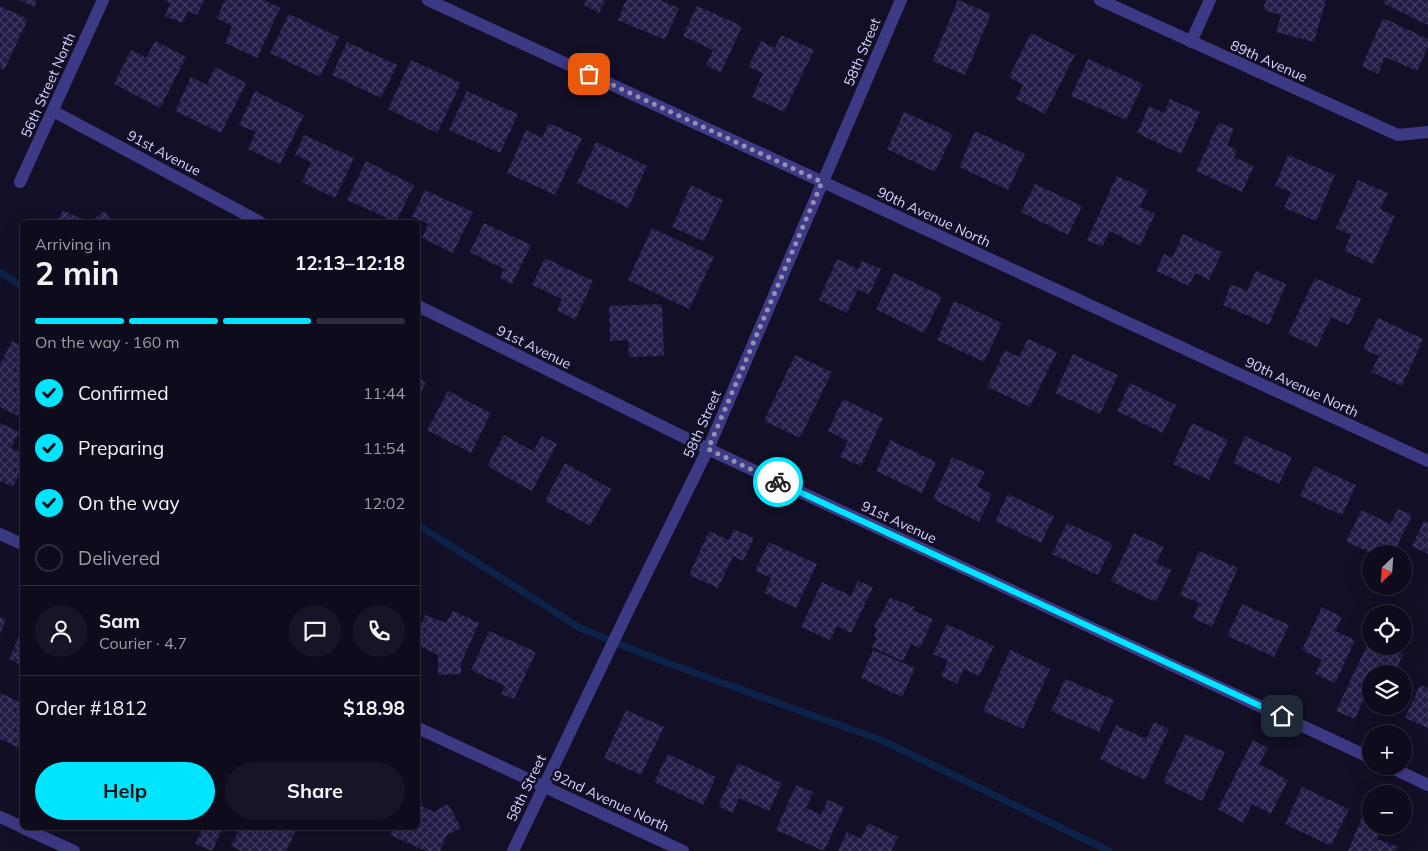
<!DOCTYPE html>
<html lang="en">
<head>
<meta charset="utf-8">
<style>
  body { margin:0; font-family:Mulish,sans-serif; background:#171425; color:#f1f3f6; height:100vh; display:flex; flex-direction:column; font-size:19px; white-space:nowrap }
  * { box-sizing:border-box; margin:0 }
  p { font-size:16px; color:#9b9ba3 }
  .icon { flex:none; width:28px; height:28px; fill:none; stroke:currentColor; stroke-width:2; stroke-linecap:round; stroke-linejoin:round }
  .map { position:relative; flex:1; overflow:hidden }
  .sheet { position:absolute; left:20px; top:220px; width:400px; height:610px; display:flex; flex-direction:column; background:#0e0b1c; border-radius:8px; box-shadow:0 5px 20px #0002,0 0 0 1px #2e2b3b }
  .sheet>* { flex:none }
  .needle { width:32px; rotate:205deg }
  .fabs { position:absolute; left:1362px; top:545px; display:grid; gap:10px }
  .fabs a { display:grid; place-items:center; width:50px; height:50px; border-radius:50%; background:#0e0b1c; box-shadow:0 5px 20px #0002,0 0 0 1px #2e2b3b; font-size:25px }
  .pin { position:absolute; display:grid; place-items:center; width:42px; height:42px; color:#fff; margin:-21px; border-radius:10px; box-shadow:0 2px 8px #0006 }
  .courier { position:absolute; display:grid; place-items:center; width:50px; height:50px; margin:-25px; border:4px solid #00e5ff; border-radius:50%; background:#fff; color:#222; box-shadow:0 1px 6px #0007 }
  .headline em { font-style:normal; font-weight:700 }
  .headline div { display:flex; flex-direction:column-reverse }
  .headline { display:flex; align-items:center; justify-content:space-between; height:85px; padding:0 15px }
  h1 { font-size:32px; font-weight:700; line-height:38px }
  .bar { display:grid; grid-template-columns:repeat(4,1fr); gap:8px 5px; align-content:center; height:60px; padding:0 15px }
  .bar i { height:6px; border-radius:4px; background:#2e2b3b }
  .bar .on { background:#00e5ff }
  .bar p { grid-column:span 4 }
  .line { display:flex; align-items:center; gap:12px; padding:0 15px; border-top:1px solid #2e2b3b }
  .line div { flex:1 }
  .round { display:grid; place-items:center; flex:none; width:52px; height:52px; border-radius:26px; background:#171425 }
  ol { padding:0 15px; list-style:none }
  li { display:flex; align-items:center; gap:15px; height:55px }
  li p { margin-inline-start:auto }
  li .icon { padding:5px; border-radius:50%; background:#00e5ff; color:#111; stroke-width:4 }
  li:last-child { color:#9b9ba3 }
  li i { width:28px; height:28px; border:2px solid #2e2b3b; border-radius:50% }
  .button { display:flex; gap:10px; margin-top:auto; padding:10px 15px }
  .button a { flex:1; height:58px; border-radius:30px; background:#00e5ff; color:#111; font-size:20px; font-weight:700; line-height:58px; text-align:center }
  .button a+a { background:#171425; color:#f1f3f6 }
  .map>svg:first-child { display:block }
</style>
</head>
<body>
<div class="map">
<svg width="1428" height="851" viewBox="0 0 1428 851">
  <defs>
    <pattern id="building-cross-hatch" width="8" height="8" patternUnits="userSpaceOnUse" patternTransform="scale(1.25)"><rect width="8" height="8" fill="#241b47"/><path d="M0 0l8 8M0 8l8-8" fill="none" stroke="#433b63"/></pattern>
  </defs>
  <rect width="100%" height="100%" fill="#130f26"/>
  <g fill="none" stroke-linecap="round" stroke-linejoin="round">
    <g stroke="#0c2248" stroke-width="7">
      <path d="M0 272 22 286"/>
      <path d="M418 525 580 628 659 660 881 740 1109 851"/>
    </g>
  </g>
  <g fill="url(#building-cross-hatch)">
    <path d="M19 0H37L34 7Z"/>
    <path d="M164 0H204L197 15 188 11 182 23 165 16 170 3Z"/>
    <path d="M225 0H264L280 8 257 58 225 43 232 26 217 18Z"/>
    <path d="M586 0H605L599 13 584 5Z"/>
    <path d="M626 0H660L679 8 665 40 618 20Z"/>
    <path d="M958 0 991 14 965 75 932 61Z"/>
    <path d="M1266 0H1326L1314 42 1276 32 1281 15 1263 10Z"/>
    <path d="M1384 0H1428V25L1383 3Z"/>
    <path d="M0 6 28 19 4 70 0 68Z"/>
    <path d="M697 6 742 26 721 72 706 66 713 50 683 36Z"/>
    <path d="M289 14 339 37 320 77 270 53Z"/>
    <path d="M1383 18 1428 39V47L1417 71 1385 57 1378 74 1362 66Z"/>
    <path d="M1031 33 1075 55 1045 114 1016 99 1023 85 1009 77Z"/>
    <path d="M781 35 814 50 784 112 752 97 763 73 748 67 761 41 775 48Z"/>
    <path d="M155 41 186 57 160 108 114 84 131 50 146 58Z"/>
    <path d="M347 42 397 65 381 98 332 75Z"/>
    <path d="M1088 59 1143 84 1126 120 1071 96Z"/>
    <path d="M411 60 461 83 437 133 388 109Z"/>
    <path d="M215 67 246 83 221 133 175 111 191 77 207 85Z"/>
    <path d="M255 91 304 115 280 164 248 149 256 132 239 125Z"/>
    <path d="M467 91 518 114 500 153 449 130Z"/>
    <path d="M1170 99 1200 112 1181 154 1137 133 1149 106 1164 113Z"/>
    <path d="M904 112 953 134 935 172 887 149Z"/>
    <path d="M1219 122 1234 129 1227 145 1237 150 1234 157 1254 166 1242 192 1196 171Z"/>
    <path d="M549 123 582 138 555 195 507 173 526 130 542 138Z"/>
    <path d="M975 131 1025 154 1008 190 959 167Z"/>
    <path d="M304 135 354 158 335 198 302 182 311 162 295 155Z"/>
    <path d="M596 142 647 166 628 208 577 183Z"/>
    <path d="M1288 155 1335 175 1316 221 1284 208 1291 192 1275 186Z"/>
    <path d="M366 161 414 185 396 222 347 200Z"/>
    <path d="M1117 176 1148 190 1140 207 1155 214 1140 246 1110 231 1102 247 1087 240Z"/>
    <path d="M1358 180 1388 193 1380 209 1395 216 1373 264 1344 251 1351 235 1336 228Z"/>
    <path d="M1035 184 1082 206 1068 235 1021 212Z"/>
    <path d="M691 185 723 200 704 241 672 227Z"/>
    <path d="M425 190 473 212 453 253 422 238 428 224 412 217Z"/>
    <path d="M63 210 88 222H57Z"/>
    <path d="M105 211 112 222H89Z"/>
    <path d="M484 223 531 245 512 284 500 278 504 269 470 252Z"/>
    <path d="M652 228 714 257 689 309 628 280Z"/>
    <path d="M1183 234 1222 252 1209 280 1195 273 1189 286 1156 271 1164 254 1172 258Z"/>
    <path d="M545 258 593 281 575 320 557 310 562 299 532 285Z"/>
    <path d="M837 259 858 269 862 261 881 269 869 295 858 289 847 313 819 300Z"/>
    <path d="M1256 271 1286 284 1269 325 1223 305 1231 284 1247 291Z"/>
    <path d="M894 273 942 296 924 333 876 309Z"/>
    <path d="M1315 278 1361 299 1349 325 1331 317 1317 347 1288 334Z"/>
    <path d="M954 301 1002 323 984 362 937 340Z"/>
    <path d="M662 304 664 356 629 357 628 340 610 341 609 306Z"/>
    <path d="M1378 318 1423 339 1402 386 1371 372 1379 356 1363 349Z"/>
    <path d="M1028 339 1057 352 1030 407 987 387 1005 350 1019 357Z"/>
    <path d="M12 341 22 346V407L18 416 0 407V365Z"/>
    <path d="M1073 354 1118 375 1100 414 1055 393Z"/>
    <path d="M795 355 832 372 800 438 764 421Z"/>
    <path d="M418 377 426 382 418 398Z"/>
    <path d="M1130 383 1176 405 1163 433 1117 411Z"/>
    <path d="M448 391 491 413 471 453 427 430Z"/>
    <path d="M843 399 883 418 861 466 840 457 848 441 828 431Z"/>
    <path d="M0 423 19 432 11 448 22 453V468L13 487 0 481Z"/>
    <path d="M1192 423 1228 440 1209 480 1173 464Z"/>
    <path d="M504 435 533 451 542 436 557 444 532 491 487 466Z"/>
    <path d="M1245 436 1292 457 1279 484 1233 463Z"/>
    <path d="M890 440 936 462 922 493 876 471Z"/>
    <path d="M952 457 985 472 977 486 992 494 979 522 933 499Z"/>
    <path d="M565 463 611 489 590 526 545 501Z"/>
    <path d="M1314 466 1356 485 1342 515 1300 496Z"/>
    <path d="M1008 494 1054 516 1041 543 995 521Z"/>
    <path d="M1398 509 1412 515 1393 554H1372L1346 541 1362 510 1390 524Z"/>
    <path d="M1424 521 1428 523V554L1412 546Z"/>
    <path d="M1067 523 1113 544 1098 575 1052 554Z"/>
    <path d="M734 529 754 538 743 561 733 556 718 588 689 575 709 531 729 540Z"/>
    <path d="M1134 533 1164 547 1156 563 1171 570 1156 602 1111 581Z"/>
    <path d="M769 542 817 564 796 608 764 593 771 578 755 571Z"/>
    <path d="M1199 551 1238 568 1212 627 1193 618 1199 603 1180 595Z"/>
    <path d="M858 581 873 587 851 633 837 626 830 640 801 627 822 582 851 596Z"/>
    <path d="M890 598 915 607 913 610 933 619 920 648 911 644 903 661 872 647 877 638 874 636 877 629 874 626Z"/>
    <path d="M1242 604 1289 625 1274 657 1227 636Z"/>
    <path d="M1322 607 1342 617 1335 631 1355 640 1335 683 1315 674 1322 660 1302 650Z"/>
    <path d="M453 611 479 623 461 663V674L438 675V655L418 645V632L425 615 446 623Z"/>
    <path d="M0 617 6 620 0 633Z"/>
    <path d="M947 624 994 646 979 676 964 669 957 684 941 676 948 661 933 654Z"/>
    <path d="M22 630V666L9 659Z"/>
    <path d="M489 631 536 652 514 699 501 694 505 686 471 670Z"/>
    <path d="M1370 639 1371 640V646H1386L1403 654 1395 672 1398 674H1371V702L1364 699 1355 719 1336 711Z"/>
    <path d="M873 650 915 668 902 697 861 678Z"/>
    <path d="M1010 650 1050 669 1023 729 983 711Z"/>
    <path d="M1065 679 1114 700 1099 732 1051 711Z"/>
    <path d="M1420 685 1428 688V728L1405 718Z"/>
    <path d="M0 693 22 703V740L19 748 0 739Z"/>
    <path d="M626 710 664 727 641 775 604 758Z"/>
    <path d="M1154 722 1169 729 1145 780 1100 759 1116 725 1146 739Z"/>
    <path d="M1186 734 1225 752 1202 801 1163 782Z"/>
    <path d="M1253 740 1268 748 1259 764 1288 780 1271 814 1252 804 1243 823 1218 809Z"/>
    <path d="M668 754 716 777 703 805 654 782Z"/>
    <path d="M738 763 782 783 769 811 739 798 733 813 718 806Z"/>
    <path d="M796 785 813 792 806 808 821 815 828 800 844 807 824 851 776 830Z"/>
    <path d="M1302 787 1349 809 1331 846 1285 824Z"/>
    <path d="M418 804 434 812 448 804 461 828 447 835 440 851H426L390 835 393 828H418Z"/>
    <path d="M1363 815 1371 819V826H1382L1377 839 1398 847 1396 851H1348Z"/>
    <path d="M868 823 898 837 891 851H838L847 832 861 839Z"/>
    <path d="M203 828H223L212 851 195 844Z"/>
    <path d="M240 828H297L286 851H241L231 846Z"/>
  </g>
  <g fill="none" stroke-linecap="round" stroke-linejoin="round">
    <g stroke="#3d3a85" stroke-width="12">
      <path d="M428 0 1428 461"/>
      <path d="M1100 0 1398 135 1428 132"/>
      <path d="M1191 42 1210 0"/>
      <path d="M53 111 260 222"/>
      <path d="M20 182 103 0"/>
      <path d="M418 306 708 449 1371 758"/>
      <path d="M0 534 22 544"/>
      <path d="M418 728 683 851"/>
      <path d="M1388 766 1428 785"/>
      <path d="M0 817 22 827"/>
      <path d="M23 828 74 851"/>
      <path d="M513 851 629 609 708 449 901 0"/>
    </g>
  </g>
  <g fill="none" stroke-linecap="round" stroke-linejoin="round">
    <path stroke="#948fb3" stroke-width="5" stroke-dasharray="0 9" d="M589 74 822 182 708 449 778 482"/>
    <path stroke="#00e5ff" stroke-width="6" d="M778 482 1282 716"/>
  </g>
  <g text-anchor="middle" stroke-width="5" stroke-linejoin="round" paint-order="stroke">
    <g font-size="14" fill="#d9d4ff" stroke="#130f26">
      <text transform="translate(862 52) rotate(-67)" y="5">58th Street</text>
      <text transform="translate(1269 61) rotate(24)" y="5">89th Avenue</text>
      <text transform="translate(48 85) rotate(-66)" y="5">56th Street North</text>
      <text transform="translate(164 153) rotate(28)" y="5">91st Avenue</text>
      <text transform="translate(934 217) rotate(25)" y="5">90th Avenue North</text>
      <text transform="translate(534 347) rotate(26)" y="5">91st Avenue</text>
      <text transform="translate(1302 387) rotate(25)" y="5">90th Avenue North</text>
      <text transform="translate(702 424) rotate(-66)" y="5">58th Street</text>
      <text transform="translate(899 522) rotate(25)" y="5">91st Avenue</text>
      <text transform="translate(526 788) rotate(-64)" y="5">58th Street</text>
      <text transform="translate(611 801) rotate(25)" y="5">92nd Avenue North</text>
    </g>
  </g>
</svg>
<div class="fabs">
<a><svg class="needle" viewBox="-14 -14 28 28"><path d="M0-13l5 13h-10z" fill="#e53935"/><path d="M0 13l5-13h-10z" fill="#9b9ba3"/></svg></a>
<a><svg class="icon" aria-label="locate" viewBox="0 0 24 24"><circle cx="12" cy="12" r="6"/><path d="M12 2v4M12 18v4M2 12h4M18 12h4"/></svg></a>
<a><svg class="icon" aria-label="layers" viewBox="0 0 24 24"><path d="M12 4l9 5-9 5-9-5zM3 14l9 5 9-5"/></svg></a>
<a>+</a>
<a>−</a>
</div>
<div class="pin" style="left:589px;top:74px;background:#ea580c"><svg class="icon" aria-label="bag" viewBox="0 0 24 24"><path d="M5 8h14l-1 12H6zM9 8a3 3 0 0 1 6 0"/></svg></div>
<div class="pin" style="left:1282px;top:716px;background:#1f2937"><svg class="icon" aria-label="home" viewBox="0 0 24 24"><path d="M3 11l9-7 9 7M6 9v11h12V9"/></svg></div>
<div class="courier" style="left:778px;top:482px"><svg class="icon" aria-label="bike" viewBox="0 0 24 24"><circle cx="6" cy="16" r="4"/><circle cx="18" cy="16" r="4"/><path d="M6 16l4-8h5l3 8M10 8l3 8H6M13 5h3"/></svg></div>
<section class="sheet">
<div class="headline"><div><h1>2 min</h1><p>Arriving in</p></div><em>12:13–12:18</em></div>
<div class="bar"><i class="on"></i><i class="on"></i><i class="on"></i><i></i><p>On the way · 160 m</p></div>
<ol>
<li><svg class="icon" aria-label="check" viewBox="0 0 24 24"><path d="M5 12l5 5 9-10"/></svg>Confirmed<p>11:44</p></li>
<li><svg class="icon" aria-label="check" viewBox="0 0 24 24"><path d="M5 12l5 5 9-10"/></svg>Preparing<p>11:54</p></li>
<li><svg class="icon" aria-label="check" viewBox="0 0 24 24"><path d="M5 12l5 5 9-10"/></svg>On the way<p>12:02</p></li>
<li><i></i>Delivered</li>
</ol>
<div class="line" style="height:90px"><a class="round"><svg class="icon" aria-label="person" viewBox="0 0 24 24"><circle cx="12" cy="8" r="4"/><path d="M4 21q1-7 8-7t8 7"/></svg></a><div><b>Sam</b><p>Courier · 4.7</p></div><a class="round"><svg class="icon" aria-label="chat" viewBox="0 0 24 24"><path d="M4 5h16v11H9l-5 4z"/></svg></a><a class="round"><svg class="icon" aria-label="phone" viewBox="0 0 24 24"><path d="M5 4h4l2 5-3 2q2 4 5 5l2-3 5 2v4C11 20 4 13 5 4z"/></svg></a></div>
<div class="line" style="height:65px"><div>Order #1812</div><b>$18.98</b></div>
<div class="button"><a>Help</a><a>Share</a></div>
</section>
</div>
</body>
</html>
